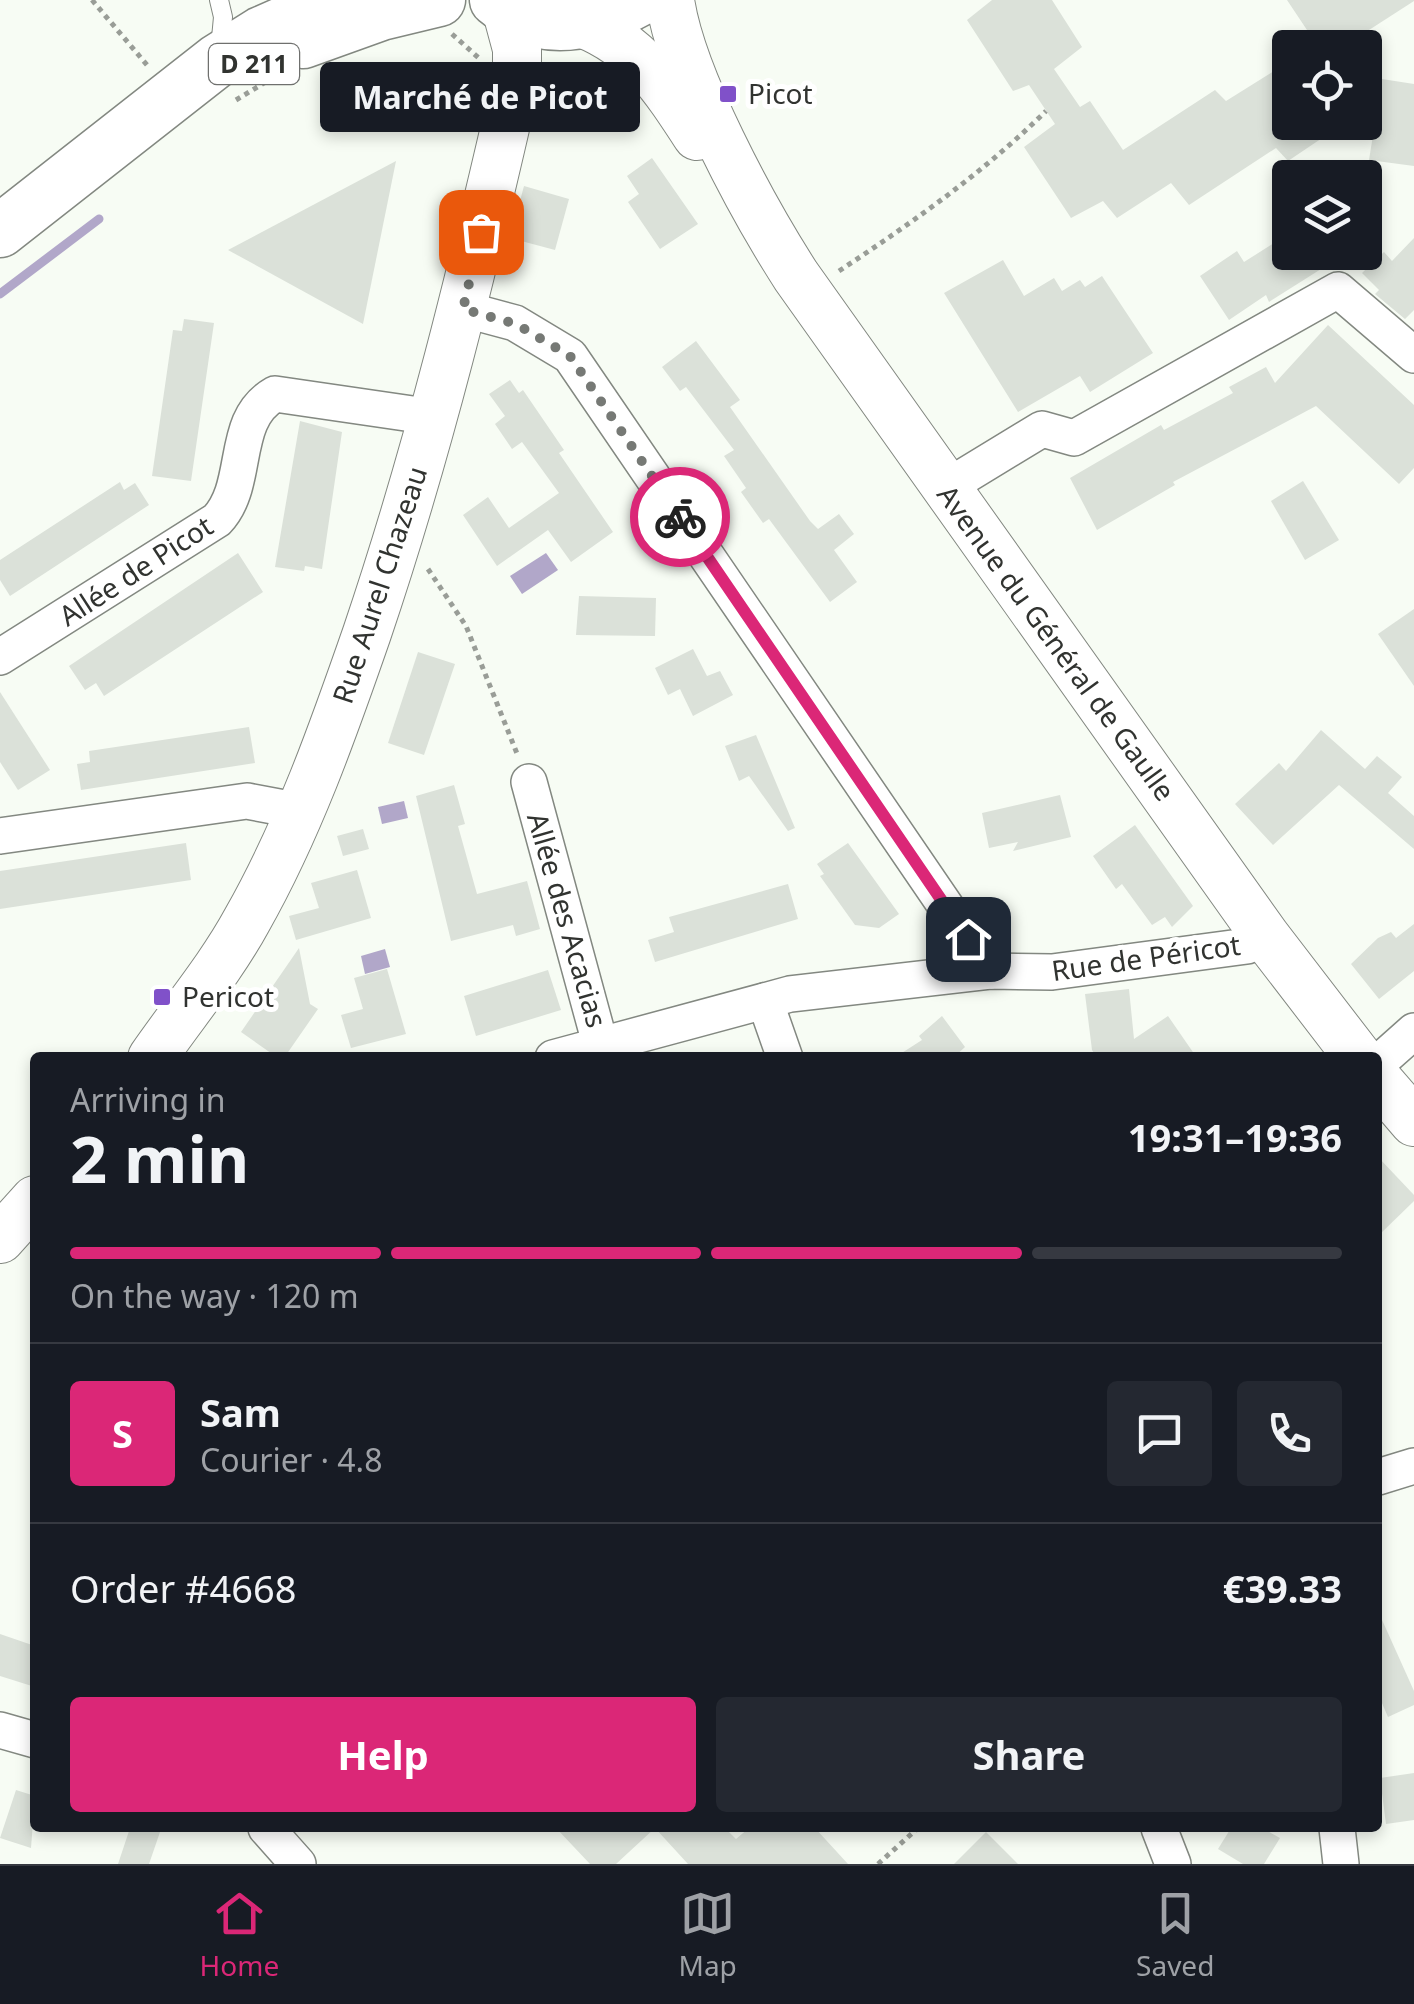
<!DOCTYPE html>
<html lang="en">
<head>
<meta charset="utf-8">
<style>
  body { margin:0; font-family:"Noto Sans",sans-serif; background:#242831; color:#f1f3f6; height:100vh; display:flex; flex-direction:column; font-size:38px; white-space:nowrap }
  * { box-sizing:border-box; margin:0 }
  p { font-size:32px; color:#9ea1a6 }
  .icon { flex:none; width:55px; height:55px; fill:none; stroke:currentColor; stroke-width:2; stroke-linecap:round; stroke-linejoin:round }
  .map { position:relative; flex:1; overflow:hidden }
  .sheet { position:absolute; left:30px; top:1052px; width:1352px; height:780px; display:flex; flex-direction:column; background:#171b24; border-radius:10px; box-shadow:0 5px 15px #0003 }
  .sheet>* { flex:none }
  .buttons { position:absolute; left:1272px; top:30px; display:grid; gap:20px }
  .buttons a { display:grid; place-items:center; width:110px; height:110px; border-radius:10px; background:#171b24; box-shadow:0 5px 15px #0003; font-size:50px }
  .pin { position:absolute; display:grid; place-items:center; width:85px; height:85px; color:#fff; margin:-42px; border-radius:20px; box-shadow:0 5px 15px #0006 }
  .courier { position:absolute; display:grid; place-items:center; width:100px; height:100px; margin:-50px; border:8px solid #db2777; border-radius:50%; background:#fff; color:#222; box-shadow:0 2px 12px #0007 }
  .bubble { position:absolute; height:70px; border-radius:10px; background:#171b24; box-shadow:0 5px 15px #0003; font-size:32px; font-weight:700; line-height:70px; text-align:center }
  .head em { font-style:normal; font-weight:700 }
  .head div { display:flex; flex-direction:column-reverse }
  .head { display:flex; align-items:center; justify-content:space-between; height:170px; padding:0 40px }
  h1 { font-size:65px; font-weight:700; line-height:75px }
  .bar { display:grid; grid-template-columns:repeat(4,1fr); gap:15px 10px; align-content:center; height:120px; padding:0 40px }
  .bar i { height:12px; border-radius:8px; background:#363941 }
  .bar .active { background:#db2777 }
  .bar p { grid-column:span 4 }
  .line { display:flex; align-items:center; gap:25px; padding:0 40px; border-top:2px solid #363941 }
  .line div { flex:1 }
  .round { display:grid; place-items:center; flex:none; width:105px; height:105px; border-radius:10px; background:#242831 }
  .action { display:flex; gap:20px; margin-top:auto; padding:20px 40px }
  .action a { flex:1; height:115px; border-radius:10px; background:#db2777; color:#fff; font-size:40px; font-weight:700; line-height:115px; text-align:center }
  .action a+a { background:#242831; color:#f1f3f6 }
  .menu { display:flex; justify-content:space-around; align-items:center; height:140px; border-top:2px solid #363941; background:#171b24; font-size:28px; color:#9ea1a6 }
  .menu a { display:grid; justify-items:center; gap:5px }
  .menu .active { color:#db2777 }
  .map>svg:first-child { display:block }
</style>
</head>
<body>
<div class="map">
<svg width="1414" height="1864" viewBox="0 0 1414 1864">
  <rect width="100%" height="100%" fill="#f7fcf4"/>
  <g fill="#b1a7c9">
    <path d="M546 553 558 570 522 594 510 576Z"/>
    <path d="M404 801 408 818 382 824 378 807Z"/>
    <path d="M385 949 390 967 365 974 361 956Z"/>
  </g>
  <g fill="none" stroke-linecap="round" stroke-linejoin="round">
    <path stroke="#b1a7c9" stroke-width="9" d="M0 294 99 219"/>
  </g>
  <g fill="#dbe1d9">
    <path d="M992 0H1052L1082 47 1054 69 1080 107 1090 101 1123 150 1215 90 1226 101 1290 61V122H1346L1288 161 1276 148 1189 205 1171 183 1117 218 1103 201 1071 218 1024 147 1055 124 1029 85 1013 91 967 20Z"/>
    <path d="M1287 0H1414V1L1341 48H1319Z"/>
    <path d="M1382 79 1414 84V166L1369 160Z"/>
    <path d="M652 158 698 224 660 249 628 202 639 194 627 176Z"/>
    <path d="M396 161 363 324 228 250Z"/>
    <path d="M524 186 569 199 555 250 510 238Z"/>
    <path d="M1282 238 1290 252H1348L1269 302 1266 295 1229 320 1200 276 1237 251 1244 262Z"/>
    <path d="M1414 238V310L1405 319 1375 294 1379 290 1362 273 1384 252 1392 261Z"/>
    <path d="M1003 260 1024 296 1054 278 1062 291 1080 280 1085 287 1102 276 1153 353 1090 392 1080 376 1018 412 944 293Z"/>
    <path d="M184 319 214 323 191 481 152 476 173 330 182 331Z"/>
    <path d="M1328 325 1414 405V468L1399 484 1316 406 1173 482 1175 485 1097 530 1070 478 1161 425 1164 430 1233 393 1229 387 1266 367 1275 383Z"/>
    <path d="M696 341 740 400 730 407 810 521 818 529 839 514 854 534 834 550 857 582 830 602 769 519 763 523 741 492 746 488 724 456 734 450 686 387 680 391 662 367Z"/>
    <path d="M510 380 519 393 523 390 564 450 559 453 613 532 571 562 548 530 497 566 463 515 488 497 509 528 559 493 522 442 512 449 495 424 505 416 489 394Z"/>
    <path d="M300 421 342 432 322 569 305 566 304 571 275 567Z"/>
    <path d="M1303 481 1339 540 1305 560 1271 501Z"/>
    <path d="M120 482 124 490 135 483 149 505 10 596 0 580V560Z"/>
    <path d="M238 553 263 592 104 696 96 683 85 690 69 666Z"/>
    <path d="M579 596 656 598 655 636 576 635Z"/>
    <path d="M1414 609V686L1378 634Z"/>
    <path d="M693 649 707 676 720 671 733 695 693 716 680 689 668 695 655 668Z"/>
    <path d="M418 652 455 664 424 755 388 743Z"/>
    <path d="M0 692 50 770 18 790 0 762Z"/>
    <path d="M249 727 255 763 81 790 77 764 90 762 89 751Z"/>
    <path d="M1321 730 1365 769 1377 756 1402 777 1388 793 1414 816V849L1339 785 1273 845 1235 804 1279 763 1286 771Z"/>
    <path d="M756 735 795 828 788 831 749 776 739 781 725 746Z"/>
    <path d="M454 785 465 824 458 826 477 894 527 881 540 929 516 936 513 925 451 941 416 796Z"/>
    <path d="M1060 795 1071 837 1013 851 1018 842 989 848 982 813Z"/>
    <path d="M1135 825 1193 906 1172 927 1165 917 1152 925 1122 884 1116 889 1093 856Z"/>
    <path d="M363 829 369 849 343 856 337 836Z"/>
    <path d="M186 843 191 880 0 909V871Z"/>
    <path d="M848 843 899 914 879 928 855 925 820 876 824 874 817 864Z"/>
    <path d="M357 870 371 918 296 940 289 916 319 908 311 883Z"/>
    <path d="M788 884 798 919 655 962 648 940 674 932 669 917Z"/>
    <path d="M1414 924V971L1379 999 1351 964 1378 938 1391 932 1396 938Z"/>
    <path d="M299 948 310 1004 318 1009 284 1058H278L241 1032Z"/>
    <path d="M387 969 406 1034 351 1048 341 1015 363 1009 354 978Z"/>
    <path d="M548 970 561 1010 476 1036 464 996Z"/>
    <path d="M1129 989 1134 1039 1168 1016 1197 1058H1097L1092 1050 1085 994Z"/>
    <path d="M942 1016 965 1047 953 1058H894L922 1040 919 1036Z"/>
    <path d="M1378 1157 1414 1195V1201L1378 1236Z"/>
    <path d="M1378 1611 1414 1691V1705L1388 1717 1378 1694Z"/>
    <path d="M0 1634 35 1646V1687L0 1676Z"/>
    <path d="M1414 1773V1820L1386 1824 1380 1778Z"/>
    <path d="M16 1790 35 1796 31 1848 0 1838Z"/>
    <path d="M130 1828 160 1832 149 1864H118Z"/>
    <path d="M556 1828H725L736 1839 749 1828H815L848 1864H688L655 1828 616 1864H590Z"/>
    <path d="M1231 1828H1262L1280 1838 1264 1864H1243L1218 1849Z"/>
    <path d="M986 1832 1018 1864H954Z"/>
  </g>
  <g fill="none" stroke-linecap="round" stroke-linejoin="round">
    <defs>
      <path id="lane" d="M219 0 223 17 220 49"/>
      <g id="street">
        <path d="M463 309 515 323 570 356 990 971"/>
        <path d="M945 488 1042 429 1074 438 1338 290 1414 355"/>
        <path d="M0 657 217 520C251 484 229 420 275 394L433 417"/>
        <path d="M529 782 604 1058"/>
        <path d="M0 836 247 801 300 811"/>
        <path d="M765 1001 785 1058"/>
        <path d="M553 1058 790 994 990 971 1052 972 1247 946 1266 937"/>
        <path d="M1378 1063 1414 1031"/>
        <path d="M1378 1477 1414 1466"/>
        <path d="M0 1730 35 1740"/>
        <path d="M266 1828 298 1864"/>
        <path d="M1159 1828 1173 1864"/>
        <path d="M1337 1828 1341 1864"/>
      </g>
      <g id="secondary">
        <path d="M670 0C681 77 753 209 796 276L1266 937 1359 1058"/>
        <path d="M584 24C639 46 665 87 697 136"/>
        <path d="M152 1058C183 1013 221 968 247 920 298 830 333 731 367 633 429 450 474 264 517 76V49L506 8"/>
        <path d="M1378 1080 1414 1122"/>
        <path d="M0 1239 35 1200"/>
      </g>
      <g id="primary">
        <path d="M496 0C542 38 592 26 639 0"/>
        <path d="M303 42 381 14 439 0"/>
        <path d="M0 231 218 60 261 33 336 0"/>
      </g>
    </defs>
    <use href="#lane" stroke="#838881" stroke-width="20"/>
    <use href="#street" stroke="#838881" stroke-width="38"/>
    <use href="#secondary" stroke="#838881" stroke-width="50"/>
    <use href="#primary" stroke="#838881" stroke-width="55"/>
    <g stroke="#999d97" stroke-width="5" stroke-dasharray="5 5" stroke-linecap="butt">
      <path d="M92 0 147 65"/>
      <path d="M452 34 481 60"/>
      <path d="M552 77 584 66"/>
      <path d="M236 100 282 72"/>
      <path d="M839 271C913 222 983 173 1046 111"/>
      <path d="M428 569 466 626 518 756"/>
      <path d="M878 1864 918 1828"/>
    </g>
    <use href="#lane" stroke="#fff" stroke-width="18"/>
    <use href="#street" stroke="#fff" stroke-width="35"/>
    <use href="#secondary" stroke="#fff" stroke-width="48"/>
    <use href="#primary" stroke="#fff" stroke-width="52"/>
  </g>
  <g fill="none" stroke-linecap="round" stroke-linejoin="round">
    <path stroke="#767975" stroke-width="10" stroke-dasharray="0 18" d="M481 232 463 309 516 324 570 356 680 517"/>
    <path stroke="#db2777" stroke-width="12" d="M680 517 968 939"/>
  </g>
  <g fill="#8051c9" stroke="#fff" stroke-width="4">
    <rect x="718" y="84" width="20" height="20" rx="5"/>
    <rect x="152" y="987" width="20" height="20" rx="5"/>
  </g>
  <g text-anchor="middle" stroke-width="10" stroke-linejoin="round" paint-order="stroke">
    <rect fill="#fff" stroke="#6f706e" stroke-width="2.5" x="209" y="44" width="90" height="40" rx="8"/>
    <g font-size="25" font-weight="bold" fill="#313330">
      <text x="254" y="73">D 211</text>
    </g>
    <g font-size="28" fill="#313330" stroke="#fff" text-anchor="start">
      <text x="748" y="104">Picot</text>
      <text x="182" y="1007">Pericot</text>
    </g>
    <g font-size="28" fill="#313330" stroke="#fff">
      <text transform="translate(136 571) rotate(-33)" y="10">Allée de Picot</text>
      <text transform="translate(380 585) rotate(-72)" y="10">Rue Aurel Chazeau</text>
      <text transform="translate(1056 643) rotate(54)" y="10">Avenue du Général de Gaulle</text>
      <text transform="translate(567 920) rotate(74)" y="10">Allée des Acacias</text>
      <text transform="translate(1146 958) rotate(-8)" y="10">Rue de Péricot</text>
    </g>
  </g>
</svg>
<div class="buttons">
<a><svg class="icon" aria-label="locate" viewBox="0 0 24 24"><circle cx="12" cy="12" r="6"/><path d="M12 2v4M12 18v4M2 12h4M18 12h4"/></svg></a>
<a><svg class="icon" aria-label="layers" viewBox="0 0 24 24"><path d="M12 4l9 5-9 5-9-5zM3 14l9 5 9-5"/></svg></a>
</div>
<div class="pin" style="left:481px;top:232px;background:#ea580c"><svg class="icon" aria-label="bag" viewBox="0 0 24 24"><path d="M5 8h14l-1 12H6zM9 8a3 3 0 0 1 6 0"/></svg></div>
<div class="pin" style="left:968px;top:939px;background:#1f2937"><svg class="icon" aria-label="home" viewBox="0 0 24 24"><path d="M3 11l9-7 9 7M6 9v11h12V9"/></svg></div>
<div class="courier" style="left:680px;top:517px"><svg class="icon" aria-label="bike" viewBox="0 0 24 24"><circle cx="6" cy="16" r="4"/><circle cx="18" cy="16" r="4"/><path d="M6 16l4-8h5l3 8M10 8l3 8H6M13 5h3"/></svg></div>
<div class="bubble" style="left:320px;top:62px;width:320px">Marché de Picot</div>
<section class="sheet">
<div class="head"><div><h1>2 min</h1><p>Arriving in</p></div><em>19:31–19:36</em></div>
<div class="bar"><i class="active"></i><i class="active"></i><i class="active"></i><i></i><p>On the way · 120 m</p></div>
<div class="line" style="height:180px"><b class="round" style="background:#db2777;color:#fff">S</b><div><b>Sam</b><p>Courier · 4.8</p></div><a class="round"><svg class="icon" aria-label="chat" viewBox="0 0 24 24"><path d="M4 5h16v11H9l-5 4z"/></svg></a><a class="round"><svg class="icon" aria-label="phone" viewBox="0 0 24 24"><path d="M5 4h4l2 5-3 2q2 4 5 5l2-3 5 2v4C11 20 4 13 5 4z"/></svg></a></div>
<div class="line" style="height:130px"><div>Order #4668</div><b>€39.33</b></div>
<div class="action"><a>Help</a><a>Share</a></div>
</section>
</div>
<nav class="menu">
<a class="active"><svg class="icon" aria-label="home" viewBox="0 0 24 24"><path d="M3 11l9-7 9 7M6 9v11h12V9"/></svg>Home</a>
<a><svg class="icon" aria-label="map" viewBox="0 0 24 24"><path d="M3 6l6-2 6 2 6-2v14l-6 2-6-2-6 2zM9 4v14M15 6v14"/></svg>Map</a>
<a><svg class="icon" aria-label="saved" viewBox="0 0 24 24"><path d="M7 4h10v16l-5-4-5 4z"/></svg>Saved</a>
</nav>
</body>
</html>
